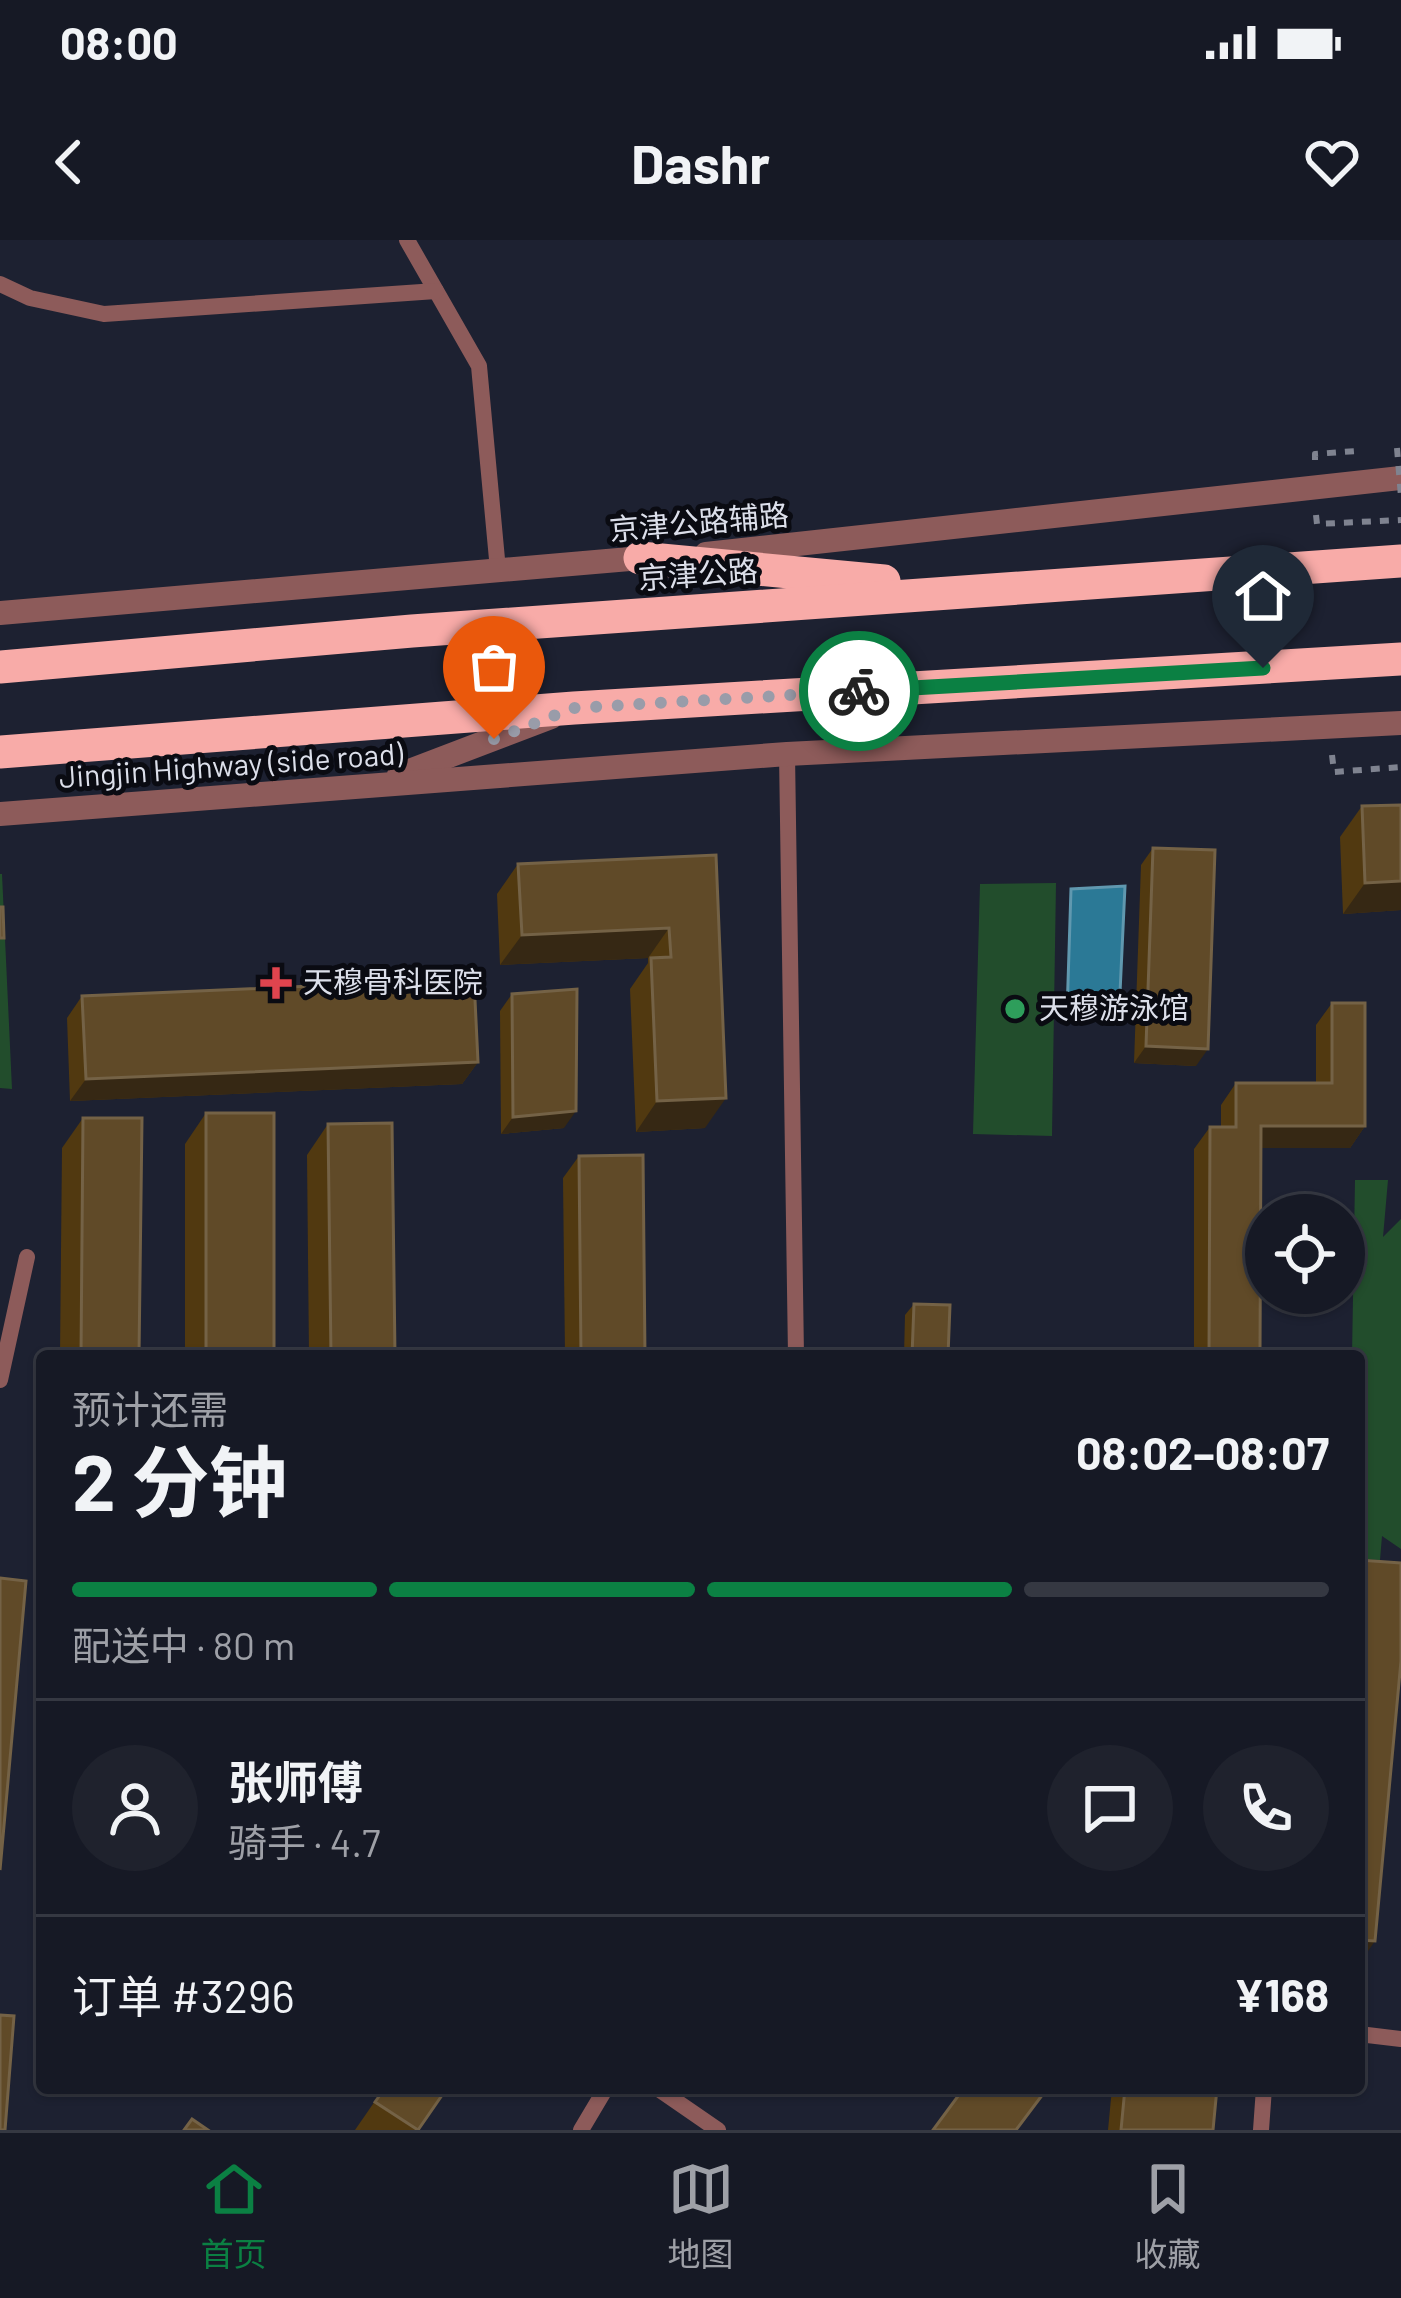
<!DOCTYPE html>
<html lang="zh">
<head>
<meta charset="utf-8">
<style>
  body { margin:0; font-family:Barlow,"Noto Sans SC",sans-serif; background:#1f222d; color:#f1f3f6; height:100vh; display:flex; flex-direction:column; font-size:45px; white-space:nowrap }
  * { box-sizing:border-box; margin:0 }
  p { font-size:39px; color:#9ea0a7 }
  .icon { flex:none; width:66px; height:66px; fill:none; stroke:currentColor; stroke-width:2; stroke-linecap:round; stroke-linejoin:round }
  .map { position:relative; flex:1; overflow:hidden }
  .drawer { position:absolute; left:36px; top:1110px; width:1329px; height:744px; display:flex; flex-direction:column; background:#161925; border-radius:12px; box-shadow:0 3px 9px #0004,0 0 0 3px #353842 }
  .drawer>* { flex:none }
  .tools { position:absolute; left:1245px; top:954px; display:grid; gap:24px }
  .tools a { display:grid; place-items:center; width:120px; height:120px; border-radius:50%; background:#161925; box-shadow:0 3px 9px #0004,0 0 0 3px #353842; font-size:60px }
  .pin { position:absolute; display:grid; place-items:center; width:102px; height:102px; color:#fff; margin:-123px -51px; border-radius:50% 50% 50% 0; rotate:-45deg; box-shadow:0 0 12px #0007 }
  .pin .icon { rotate:45deg }
  .courier { position:absolute; display:grid; place-items:center; width:120px; height:120px; margin:-60px; border:9px solid #0b8043; border-radius:50%; background:#fff; color:#222; box-shadow:0 3px 15px #0007 }
  .head em { font-style:normal; font-weight:700 }
  .head div { display:flex; flex-direction:column-reverse }
  .head { display:flex; align-items:center; justify-content:space-between; height:204px; padding:0 36px }
  h1 { font-size:78px; font-weight:700; line-height:90px }
  .bar { display:grid; grid-template-columns:repeat(4,1fr); gap:18px 12px; align-content:center; height:144px; padding:0 36px }
  .bar i { height:15px; border-radius:9px; background:#353842 }
  .bar .active { background:#0b8043 }
  .bar p { grid-column:span 4 }
  .line { display:flex; align-items:center; gap:30px; padding:0 36px; border-top:3px solid #353842 }
  .line div { flex:1 }
  .round { display:grid; place-items:center; flex:none; width:126px; height:126px; border-radius:63px; background:#1f222d }
  .status { display:flex; justify-content:space-between; align-items:center; height:84px; padding:0 60px; background:#161925; direction:ltr }
  .status svg { height:33px; fill:currentColor }
  header { display:flex; justify-content:space-between; align-items:center; height:156px; padding:0 36px; background:#161925; font-size:54px; font-weight:700 }
  .menu { display:flex; justify-content:space-around; align-items:center; height:168px; border-top:3px solid #353842; background:#161925; font-size:33px; color:#9ea0a7 }
  .menu a { display:grid; justify-items:center; gap:6px }
  .menu .active { color:#0b8043 }
  .map>svg:first-child { display:block }
</style>
</head>
<body>
<div class="status"><b>08:00</b><svg viewBox="0 0 49 12"><path d="M0 12V9h3v3zM5 12V6h3v6zM10 12V3h3v9zM15 12V0h3v12zM26 1h20v11H26zM47 4h2v5h-2z"/></svg></div>
<header><svg class="icon" aria-label="back" viewBox="0 0 24 24"><path d="M15 5l-7 7 7 7"/></svg>Dashr<svg class="icon" aria-label="heart" viewBox="0 0 24 24"><path d="M12 20l-8-8c-3-5 5-10 8-4 3-6 11-1 8 4z"/></svg></header>
<div class="map">
<svg width="1401" height="1890" viewBox="0 0 1401 1890">
  <rect width="100%" height="100%" fill="#1d2131"/>
  <g fill="#224d2c">
    <path d="M0 634H2L12 849 0 848Z"/>
    <path d="M1056 643 1052 896 973 894 980 644Z"/>
    <path d="M1355 940H1388L1383 997 1401 979V1309L1382 1296 1380 1320 1359 1319V1116H1352Z"/>
  </g>
  <path fill="#2b7996" stroke="#6098af" stroke-width="3" d="M1125 646 1119 774H1067L1071 649Z"/>
  <g fill="none" stroke-linecap="round" stroke-linejoin="round">
    <g stroke="#7f8390" stroke-width="6" stroke-dasharray="9 9" stroke-linecap="butt">
      <path d="M1315 220V214L1356 211"/>
      <path d="M1316 275 1317 284 1401 280"/>
      <path d="M1332 515 1334 532 1401 527"/>
    </g>
    <g stroke="#8d5b5a" stroke-width="16">
      <path d="M407 0 479 126 498 330"/>
      <path d="M0 44 30 58 104 74 436 51"/>
      <path d="M787 514 796 1116"/>
      <path d="M0 1140 27 1017"/>
      <path d="M1359 1794 1401 1799"/>
      <path d="M657 1848 718 1890"/>
      <path d="M581 1890 606 1848"/>
      <path d="M1261 1890 1264 1848"/>
    </g>
    <g stroke="#8d5b5a" stroke-width="24">
      <path d="M706 314 1401 238"/>
      <path d="M0 373 653 317"/>
      <path d="M399 535 551 477"/>
      <path d="M0 574 787 514 1401 483"/>
    </g>
    <g stroke="#f8aba8" stroke-width="33">
      <path d="M640 318 884 341"/>
      <path d="M0 427 412 391 1401 321"/>
      <path d="M0 512 574 468 1401 419"/>
    </g>
    <path stroke="#7f8390" stroke-width="6" stroke-dasharray="9 9" stroke-linecap="butt" d="M1397 208 1401 257"/>
  </g>
  <g fill="#513910">
    <path d="M1362 566 1401 670 1343 674 1340 597Z"/>
    <path d="M1153 608 1196 826 1134 823 1141 625Z"/>
    <path d="M716 615 705 888 636 892 630 749 648 723V718L500 725 497 654 518 624Z"/>
    <path d="M512 754 564 888 501 894 500 771Z"/>
    <path d="M82 756 478 822 462 844 70 861 67 778Z"/>
    <path d="M1332 763 1365 886 1350 908H1261L1260 1111 1299 1116H1194V909L1210 887H1221V865L1236 843H1316V785Z"/>
    <path d="M206 873 274 1116H185V904Z"/>
    <path d="M83 878 139 1116H60L62 908Z"/>
    <path d="M328 884 395 1116H309L307 915Z"/>
    <path d="M579 916 645 1116H565L563 938Z"/>
    <path d="M914 1064 948 1116H904L905 1075Z"/>
    <path d="M384 1848 418 1890H355Z"/>
    <path d="M1112 1848H1217L1213 1890H1108Z"/>
  </g>
  <g fill="#362814">
    <path d="M1401 641V670L1343 674 1365 643Z"/>
    <path d="M669 688 648 718 500 725 522 695Z"/>
    <path d="M1146 806 1208 809 1196 826 1134 823Z"/>
    <path d="M478 822 462 844 70 861 86 839Z"/>
    <path d="M726 858 705 888 636 892 657 861Z"/>
    <path d="M576 871 564 888 501 894 513 877Z"/>
    <path d="M1261 886H1365L1350 908H1245Z"/>
    <path d="M1359 1700 1375 1701 1359 1724Z"/>
  </g>
  <g fill="#604a28" stroke="#746246" stroke-width="3">
    <path d="M1401 565V641L1365 643 1362 566Z"/>
    <path d="M1153 608 1215 610 1208 809 1146 806Z"/>
    <path d="M716 615 726 858 657 861 651 718 671 717 669 688 522 695 518 624Z"/>
    <path d="M0 667H3L4 698H0Z"/>
    <path d="M474 739 478 822 86 839 82 756Z"/>
    <path d="M577 749 576 871 513 877 512 754Z"/>
    <path d="M1332 763H1365V886H1261L1260 1111H1299V1116H1209L1210 887H1236V843H1332Z"/>
    <rect x="206" y="873" width="68" height="243"/>
    <path d="M83 878H142L139 1116H81Z"/>
    <path d="M392 883 395 1116H331L328 884Z"/>
    <path d="M643 915 645 1116H581L579 916Z"/>
    <path d="M914 1064 950 1065 948 1116H912Z"/>
    <path d="M1359 1320 1401 1323V1421L1375 1701 1359 1700Z"/>
    <path d="M0 1338 26 1341 0 1630Z"/>
    <path d="M0 1775 14 1776 5 1890H0Z"/>
    <path d="M385 1848H447L418 1890 375 1862Z"/>
    <path d="M964 1848H1034L1043 1854 1016 1890H933Z"/>
    <path d="M1125 1848H1217L1213 1890H1121Z"/>
    <path d="M192 1879 208 1890H184Z"/>
  </g>
  <g fill="none" stroke-linecap="round" stroke-linejoin="round">
    <path stroke="#999ca9" stroke-width="12" stroke-dasharray="0 21.6" d="M494 499 574 468 859 451"/>
    <path stroke="#0b8043" stroke-width="15" d="M859 451 1263 428"/>
  </g>
  <path fill="#e0444e" stroke="#0a0b12" stroke-width="4.5" d="M270 725h12v12h12v12h-12v12h-12v-12h-12v-12h12z"/>
  <circle fill="#2e9e5b" stroke="#0a0b12" stroke-width="4.5" cx="1015" cy="769" r="12"/>
  <g text-anchor="middle" stroke-width="10" stroke-linejoin="round" paint-order="stroke">
    <g font-size="30" fill="#dcdfea" stroke="#0a0b12">
      <text transform="translate(699 283) rotate(-5)" y="10">京津公路辅路</text>
      <text transform="translate(698 335) rotate(-4)" y="10">京津公路</text>
      <text transform="translate(231 526) rotate(-4)" y="10">Jingjin Highway (side road)</text>
    </g>
    <g font-size="30" fill="#dcdfea" stroke="#0a0b12" text-anchor="start">
      <text x="303" y="753">天穆骨科医院</text>
      <text x="1039" y="779">天穆游泳馆</text>
    </g>
  </g>
</svg>
<div class="tools">
<a><svg class="icon" aria-label="locate" viewBox="0 0 24 24"><circle cx="12" cy="12" r="6"/><path d="M12 2v4M12 18v4M2 12h4M18 12h4"/></svg></a>
</div>
<div class="pin" style="left:494px;top:499px;background:#ea580c"><svg class="icon" aria-label="bag" viewBox="0 0 24 24"><path d="M5 8h14l-1 12H6zM9 8a3 3 0 0 1 6 0"/></svg></div>
<div class="pin" style="left:1263px;top:428px;background:#1f2937"><svg class="icon" aria-label="home" viewBox="0 0 24 24"><path d="M3 11l9-7 9 7M6 9v11h12V9"/></svg></div>
<div class="courier" style="left:859px;top:451px"><svg class="icon" aria-label="bike" viewBox="0 0 24 24"><circle cx="6" cy="16" r="4"/><circle cx="18" cy="16" r="4"/><path d="M6 16l4-8h5l3 8M10 8l3 8H6M13 5h3"/></svg></div>
<section class="drawer">
<div class="head"><div><h1>2 分钟</h1><p>预计还需</p></div><em>08:02–08:07</em></div>
<div class="bar"><i class="active"></i><i class="active"></i><i class="active"></i><i></i><p>配送中 · 80 m</p></div>
<div class="line" style="height:216px"><a class="round"><svg class="icon" aria-label="person" viewBox="0 0 24 24"><circle cx="12" cy="8" r="4"/><path d="M4 21q1-7 8-7t8 7"/></svg></a><div><b>张师傅</b><p>骑手 · 4.7</p></div><a class="round"><svg class="icon" aria-label="chat" viewBox="0 0 24 24"><path d="M4 5h16v11H9l-5 4z"/></svg></a><a class="round"><svg class="icon" aria-label="phone" viewBox="0 0 24 24"><path d="M5 4h4l2 5-3 2q2 4 5 5l2-3 5 2v4C11 20 4 13 5 4z"/></svg></a></div>
<div class="line" style="height:156px"><div>订单 #3296</div><b>¥168</b></div>
</section>
</div>
<nav class="menu">
<a class="active"><svg class="icon" aria-label="home" viewBox="0 0 24 24"><path d="M3 11l9-7 9 7M6 9v11h12V9"/></svg>首页</a>
<a><svg class="icon" aria-label="map" viewBox="0 0 24 24"><path d="M3 6l6-2 6 2 6-2v14l-6 2-6-2-6 2zM9 4v14M15 6v14"/></svg>地图</a>
<a><svg class="icon" aria-label="saved" viewBox="0 0 24 24"><path d="M7 4h10v16l-5-4-5 4z"/></svg>收藏</a>
</nav>
</body>
</html>
